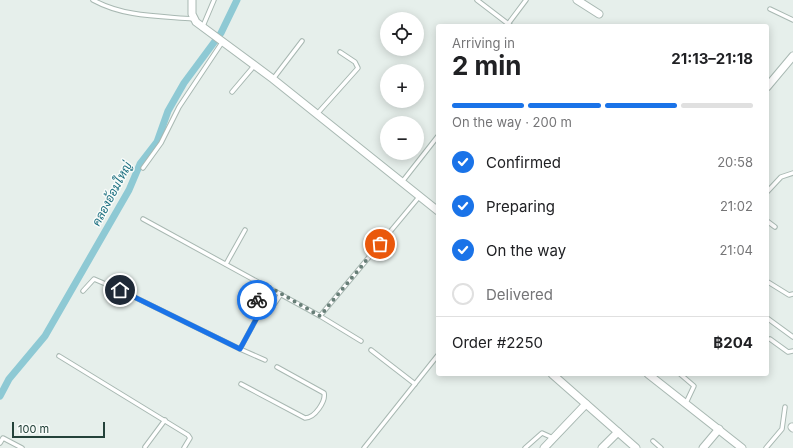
<!DOCTYPE html>
<html lang="en">
<head>
<meta charset="utf-8">
<style>
  body { margin:0; font-family:Inter,Sarabun,sans-serif; background:#f2f2f2; color:#202124; height:100vh; display:flex; flex-direction:column; font-size:15px; white-space:nowrap }
  * { box-sizing:border-box; margin:0 }
  p { font-size:13px; color:#757577 }
  .icon { flex:none; width:22px; height:22px; fill:none; stroke:currentColor; stroke-width:2; stroke-linecap:round; stroke-linejoin:round }
  .map { position:relative; flex:1; overflow:hidden }
  .drawer { position:absolute; left:436px; top:24px; width:333px; height:352px; display:flex; flex-direction:column; background:#fff; border-radius:4px; box-shadow:0 2px 10px #0003 }
  .drawer>* { flex:none }
  .buttons { position:absolute; left:380px; top:12px; display:grid; gap:8px }
  .buttons a { display:grid; place-items:center; width:44px; height:44px; border-radius:50%; background:#fff; box-shadow:0 2px 10px #0003; font-size:20px }
  .scale { position:absolute; left:12px; bottom:10px; width:93px; box-sizing:border-box; padding-left:4px; border:2px solid #24423a; border-top:0; font-size:11px; line-height:14px; white-space:nowrap; color:#24423a; -webkit-text-stroke:3px #f7fbf9; paint-order:stroke }
  .pin { position:absolute; display:grid; place-items:center; width:34px; height:34px; color:#fff; margin:-17px; border:2px solid #fff; border-radius:50%; box-shadow:0 1px 4px #0007 }
  .courier { position:absolute; display:grid; place-items:center; width:40px; height:40px; margin:-20px; border:3px solid #1a73e8; border-radius:50%; background:#fff; color:#222; box-shadow:0 1px 5px #0007 }
  .head em { font-style:normal; font-weight:700 }
  .head div { display:flex; flex-direction:column-reverse }
  .head { display:flex; align-items:center; justify-content:space-between; height:68px; padding:0 16px }
  h1 { font-size:26px; font-weight:700; line-height:30px }
  .bar { display:grid; grid-template-columns:repeat(4,1fr); gap:6px 4px; align-content:center; height:48px; padding:0 16px }
  .bar i { height:5px; border-radius:3px; background:#e0e0e0 }
  .bar .current { background:#1a73e8 }
  .bar p { grid-column:span 4 }
  .line { display:flex; align-items:center; gap:10px; padding:0 16px; border-top:1px solid #e0e0e0 }
  .line div { flex:1 }
  ol { padding:0 16px; list-style:none }
  li { display:flex; align-items:center; gap:12px; height:44px }
  li p { margin-inline-start:auto }
  li .icon { padding:4px; border-radius:50%; background:#1a73e8; color:#fff; stroke-width:4 }
  li:last-child { color:#757577 }
  li i { width:22px; height:22px; border:2px solid #e0e0e0; border-radius:50% }
  .map>svg:first-child { display:block }
</style>
</head>
<body>
<div class="map">
<svg width="793" height="448" viewBox="0 0 793 448">
  <rect width="100%" height="100%" fill="#e6efeb"/>
  <g fill="none" stroke-linecap="round" stroke-linejoin="round">
    <path stroke="#8ec9d4" stroke-width="7" d="M0 396 9 379 45 336 129 190 140 164 157 142 168 111 184 83 221 33 237 0"/>
    <defs>
      <g id="service">
        <path d="M93 0C124 17 159 16 193 19"/>
        <path d="M477 0 511 26"/>
        <path d="M770 9 793 20"/>
        <path d="M508 24 526 0"/>
        <path d="M203 26 214 0"/>
        <path d="M273 79 302 41"/>
        <path d="M232 92 254 66"/>
        <path d="M317 114 358 68 355 62 340 52"/>
        <path d="M143 168 161 143 179 107 223 41"/>
        <path d="M402 182 438 136"/>
        <path d="M767 192 781 177 793 173"/>
        <path d="M143 219 320 316 419 197"/>
        <path d="M767 221 775 227"/>
        <path d="M226 264 245 230"/>
        <path d="M768 282 789 295 793 294"/>
        <path d="M266 285 256 304 260 312H269L281 294"/>
        <path d="M120 290 240 349 260 312"/>
        <path d="M83 291 94 279 115 288"/>
        <path d="M320 316 361 341"/>
        <path d="M767 318 793 337"/>
        <path d="M770 339 788 352 793 351"/>
        <path d="M240 349 265 360"/>
        <path d="M371 350 415 384"/>
        <path d="M59 356 188 435 190 438 184 448"/>
        <path d="M680 374 694 386 686 403"/>
        <path d="M241 384 305 418C315 418 326 401 324 393L277 367"/>
        <path d="M653 441 661 448"/>
        <path d="M0 443 3 438 22 448"/>
        <path d="M145 447 165 420"/>
        <path d="M364 448 438 355"/>
        <path d="M525 448 542 433 553 438"/>
        <path d="M766 448 782 429 785 407"/>
      </g>
      <g id="minor">
        <path d="M192 0V14L196 22 273 79 438 211"/>
        <path d="M577 0 599 14"/>
        <path d="M767 87 793 56"/>
        <path d="M552 374 636 448"/>
        <path d="M648 374 742 448"/>
        <path d="M792 427 793 428"/>
        <path d="M544 448 586 404"/>
        <path d="M602 448 618 432"/>
        <path d="M703 448 719 429"/>
      </g>
    </defs>
    <use href="#service" stroke="#a8b8b2" stroke-width="5.5"/>
    <use href="#minor" stroke="#a8b8b2" stroke-width="9"/>
    <use href="#service" stroke="#fff" stroke-width="3.5"/>
    <use href="#minor" stroke="#fff" stroke-width="7"/>
  </g>
  <g fill="none" stroke-linecap="round" stroke-linejoin="round">
    <path stroke="#687f78" stroke-width="4" stroke-dasharray="0 7.2" d="M257 300 266 285 320 316 380 244"/>
    <path stroke="#1a73e8" stroke-width="5" d="M120 290 240 349 260 312 256 304 257 300"/>
  </g>
  <g text-anchor="middle" stroke-width="3" stroke-linejoin="round" paint-order="stroke">
    <g font-size="12" font-style="italic" fill="#1c6f80" stroke="#f7fbf9">
      <text transform="translate(112 194) rotate(-62)" y="4">คลองอ้อมใหญ่</text>
    </g>
  </g>
</svg>
<div class="buttons">
<a><svg class="icon" aria-label="locate" viewBox="0 0 24 24"><circle cx="12" cy="12" r="6"/><path d="M12 2v4M12 18v4M2 12h4M18 12h4"/></svg></a>
<a>+</a>
<a>−</a>
</div>
<div class="scale">100 m</div>
<div class="pin" style="left:380px;top:244px;background:#ea580c"><svg class="icon" aria-label="bag" viewBox="0 0 24 24"><path d="M5 8h14l-1 12H6zM9 8a3 3 0 0 1 6 0"/></svg></div>
<div class="pin" style="left:120px;top:290px;background:#1f2937"><svg class="icon" aria-label="home" viewBox="0 0 24 24"><path d="M3 11l9-7 9 7M6 9v11h12V9"/></svg></div>
<div class="courier" style="left:257px;top:300px"><svg class="icon" aria-label="bike" viewBox="0 0 24 24"><circle cx="6" cy="16" r="4"/><circle cx="18" cy="16" r="4"/><path d="M6 16l4-8h5l3 8M10 8l3 8H6M13 5h3"/></svg></div>
<section class="drawer">
<div class="head"><div><h1>2 min</h1><p>Arriving in</p></div><em>21:13–21:18</em></div>
<div class="bar"><i class="current"></i><i class="current"></i><i class="current"></i><i></i><p>On the way · 200 m</p></div>
<ol>
<li><svg class="icon" aria-label="check" viewBox="0 0 24 24"><path d="M5 12l5 5 9-10"/></svg>Confirmed<p>20:58</p></li>
<li><svg class="icon" aria-label="check" viewBox="0 0 24 24"><path d="M5 12l5 5 9-10"/></svg>Preparing<p>21:02</p></li>
<li><svg class="icon" aria-label="check" viewBox="0 0 24 24"><path d="M5 12l5 5 9-10"/></svg>On the way<p>21:04</p></li>
<li><i></i>Delivered</li>
</ol>
<div class="line" style="height:52px"><div>Order #2250</div><b>฿204</b></div>
</section>
</div>
</body>
</html>
